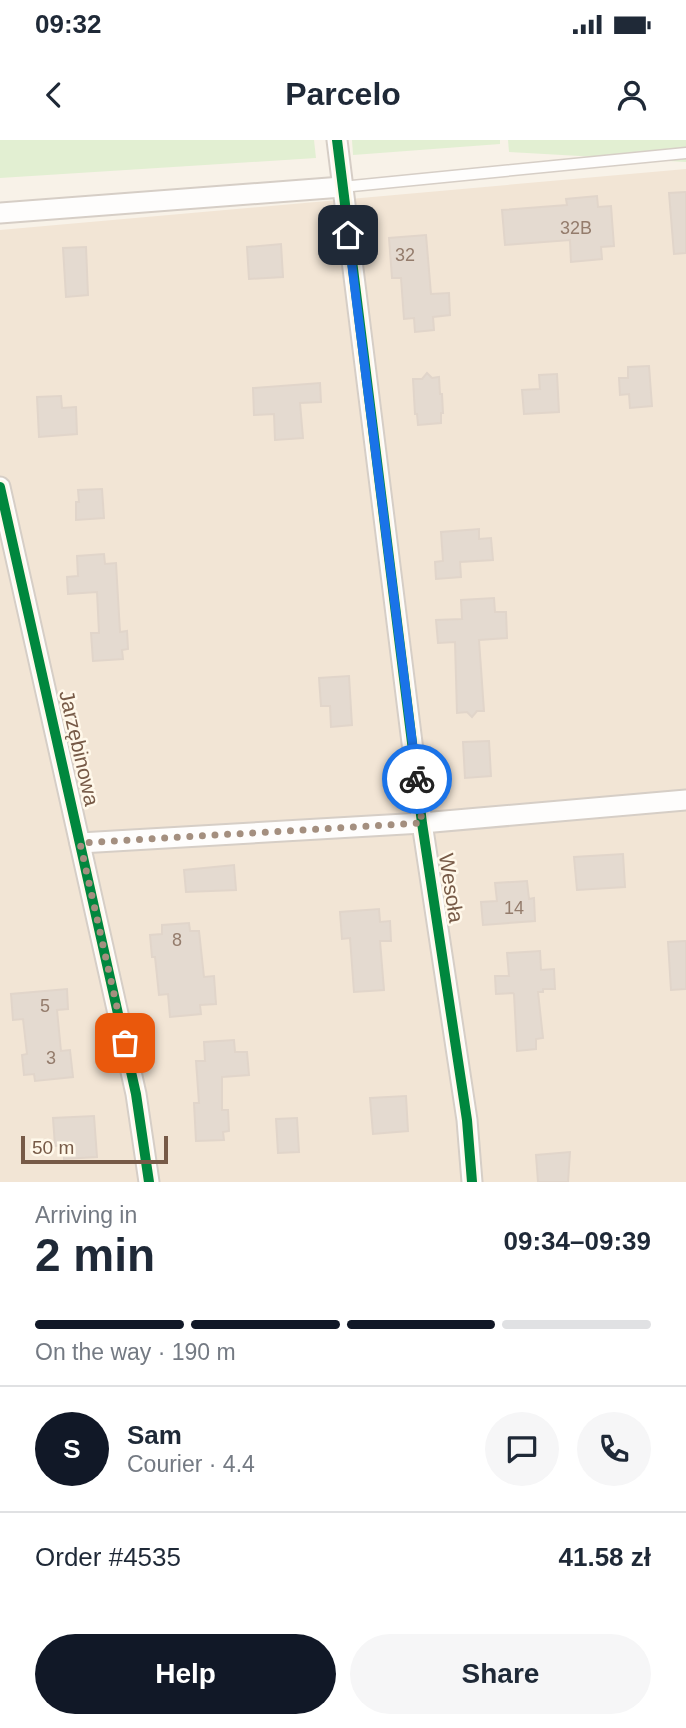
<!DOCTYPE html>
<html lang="en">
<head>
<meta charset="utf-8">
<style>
  body { margin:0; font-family:Arial,sans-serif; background:#f6f6f7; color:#1f2937; height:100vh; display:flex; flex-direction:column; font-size:26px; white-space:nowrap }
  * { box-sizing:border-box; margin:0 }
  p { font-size:23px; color:#747a83 }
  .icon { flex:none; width:38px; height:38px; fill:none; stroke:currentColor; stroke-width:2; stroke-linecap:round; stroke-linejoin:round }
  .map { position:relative; height:1042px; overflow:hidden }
  .side { display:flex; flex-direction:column; background:#fff; flex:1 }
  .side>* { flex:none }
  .scale { position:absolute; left:21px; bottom:18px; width:147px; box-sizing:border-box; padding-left:7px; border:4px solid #775a47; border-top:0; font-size:19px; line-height:24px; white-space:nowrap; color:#775a47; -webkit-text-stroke:5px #fff8ea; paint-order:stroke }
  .pin { position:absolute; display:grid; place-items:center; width:60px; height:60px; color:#fff; margin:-30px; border-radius:14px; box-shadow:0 4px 10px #0006 }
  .courier { position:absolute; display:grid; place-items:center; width:70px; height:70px; margin:-35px; border:5px solid #1a73e8; border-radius:50%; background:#fff; color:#222; box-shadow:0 2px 9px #0007 }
  .summary em { font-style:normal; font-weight:600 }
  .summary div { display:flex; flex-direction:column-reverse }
  .summary { display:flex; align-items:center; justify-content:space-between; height:119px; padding:0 35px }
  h1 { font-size:46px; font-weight:600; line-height:52px }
  .bar { display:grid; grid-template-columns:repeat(4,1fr); gap:10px 7px; align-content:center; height:84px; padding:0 35px }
  .bar i { height:9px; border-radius:5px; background:#e0e1e3 }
  .bar .on { background:#111827 }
  .bar p { grid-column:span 4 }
  .line { display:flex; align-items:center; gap:18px; padding:0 35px; border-top:2px solid #e0e1e3 }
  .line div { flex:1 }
  .round { display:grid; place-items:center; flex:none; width:74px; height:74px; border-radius:37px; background:#f6f6f7 }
  .action { display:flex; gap:14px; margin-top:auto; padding:14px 35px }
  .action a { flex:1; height:80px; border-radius:42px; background:#111827; color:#fff; font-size:28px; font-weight:600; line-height:80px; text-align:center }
  .action a+a { background:#f6f6f7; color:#1f2937 }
  .status { display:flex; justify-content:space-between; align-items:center; height:49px; padding:0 35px; background:#fff; direction:ltr }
  .status svg { height:19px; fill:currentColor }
  header { display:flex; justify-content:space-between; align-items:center; height:91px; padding:0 35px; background:#fff; font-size:32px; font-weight:600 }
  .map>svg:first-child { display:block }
</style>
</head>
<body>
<div class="status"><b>09:32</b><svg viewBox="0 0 49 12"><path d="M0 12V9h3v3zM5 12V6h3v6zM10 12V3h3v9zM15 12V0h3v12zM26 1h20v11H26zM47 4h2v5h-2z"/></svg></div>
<header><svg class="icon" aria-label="back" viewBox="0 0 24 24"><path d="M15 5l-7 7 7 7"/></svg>Parcelo<svg class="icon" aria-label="person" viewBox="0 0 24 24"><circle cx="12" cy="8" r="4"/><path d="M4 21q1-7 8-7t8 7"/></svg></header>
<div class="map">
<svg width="686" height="1042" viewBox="0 0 686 1042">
  <rect width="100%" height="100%" fill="#f8f2e8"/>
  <path fill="#f2e5d5" d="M686 29V1042H0V90Z"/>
  <g fill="#e2efd2">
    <path d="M0 0H314L316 18 0 38Z"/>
    <path d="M352 0H500V4L353 15Z"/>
    <path d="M508 0H686V22L509 12Z"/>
  </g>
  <g fill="#e4dad0" stroke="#e1d5ca" stroke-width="2">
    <path d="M686 52V113L674 114 669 53Z"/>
    <path d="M597 56 598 67 611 66 614 106 601 107 602 119 571 122 570 100 505 105 502 70 567 65 566 59Z"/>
    <path d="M426 95 431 154 449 153 450 175 433 177 434 190 415 192 414 178 404 179 401 138H392L389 98Z"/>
    <path d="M281 104 283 137 249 139 247 107Z"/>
    <path d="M86 107 88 155 66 157 63 108Z"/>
    <path d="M649 226 652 266 630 268 629 254 620 255 619 238H628V227Z"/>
    <path d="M427 233 432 238 439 237 440 254H442L443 273H441V283L418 285 417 274H415L413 239H422Z"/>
    <path d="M557 234 559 272 524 274 522 250 540 249 539 235Z"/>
    <path d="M320 243 321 262 300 263 303 298 275 300 274 274 254 275 253 248Z"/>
    <path d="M61 256 62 268 76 267 77 294 39 297 37 257Z"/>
    <path d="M102 349 104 378 76 380V362H79L78 350Z"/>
    <path d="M479 389V399L491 398 493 420 460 422 461 437 436 439 435 422 443 421 441 392Z"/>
    <path d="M104 414 105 424 116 423 120 492 127 491 128 509 122 510 123 519 93 521 91 493H99L97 452 68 454 67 437 78 436 77 416Z"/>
    <path d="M494 458 495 472H506L507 498 479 500 484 571H477L472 577 467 572 457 573 455 502 438 503 436 480 462 479 461 460Z"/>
    <path d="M349 536 352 585 331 587 330 566H321L319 538Z"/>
    <path d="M489 601 491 636 465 638 463 602Z"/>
    <path d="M623 714 625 747 577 750 574 717Z"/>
    <path d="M234 725 236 750 186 752 184 730Z"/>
    <path d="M527 741 529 759 534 758 535 781 483 785 481 762 497 761 495 743Z"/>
    <path d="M379 769 380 782 390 781 391 801H380L384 850 354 852 350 798 342 799 340 772Z"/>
    <path d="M189 783 190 791H199L204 837 214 836 216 864 200 865 201 874 170 877 168 854 159 855 155 817H152L150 795 162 794V785Z"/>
    <path d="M686 801V849L671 850 668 802Z"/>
    <path d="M540 811 541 830 554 829 555 849H543V852H538L543 898 536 899V909L517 911 514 854 513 853 496 854 495 836H509L507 813Z"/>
    <path d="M67 849 68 869 57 870 61 911 70 910 73 937 35 941 34 934 24 935 22 915 27 914 23 879 13 880 11 854Z"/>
    <path d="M234 900 235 912H247L249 935 222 937V970H228L229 991 223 992 224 1000 196 1001 194 963H199L196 921H205L204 902Z"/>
    <path d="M406 956 408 991 373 994 370 958Z"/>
    <path d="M94 976 97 1017 64 1019 63 1005 55 1006 53 978Z"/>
    <path d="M297 978 299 1012 278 1013 276 979Z"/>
    <path d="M570 1012 568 1042H538L536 1015Z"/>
  </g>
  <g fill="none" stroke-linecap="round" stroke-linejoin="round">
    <defs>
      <path id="lane" d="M342 47 686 13"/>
      <g id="street">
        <path d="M337 0 422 683 467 980 472 1042"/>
        <path d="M0 73 342 47"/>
        <path d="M0 347 136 954 149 1042"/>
        <path d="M80 703 422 683 686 660"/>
      </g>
    </defs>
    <use href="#lane" stroke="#d6cec6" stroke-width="13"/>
    <use href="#street" stroke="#d6cec6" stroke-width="23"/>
    <use href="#lane" stroke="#fefdfc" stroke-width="10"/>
    <use href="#street" stroke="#fefdfc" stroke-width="19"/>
    <defs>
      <g id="cycleway">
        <path d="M337 0 422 683 467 980 472 1042"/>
        <path d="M0 347 136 954 149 1042"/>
      </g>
    </defs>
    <use href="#cycleway" stroke="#fff8ea" stroke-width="15"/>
    <use href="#cycleway" stroke="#00873e" stroke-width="10"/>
  </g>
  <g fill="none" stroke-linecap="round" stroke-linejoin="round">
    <path stroke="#a48f7f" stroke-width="7" stroke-dasharray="0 12.6" d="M125 903 80 703 422 683 417 639"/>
    <path stroke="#1a73e8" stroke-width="9" d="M348 95 417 639"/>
  </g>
  <g text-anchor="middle" stroke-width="5" stroke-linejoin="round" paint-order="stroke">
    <g font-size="18" fill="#947c6c">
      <text x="576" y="94">32B</text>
      <text x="405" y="121">32</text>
      <text x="514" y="774">14</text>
      <text x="177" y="806">8</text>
      <text x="45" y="872">5</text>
      <text x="51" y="924">3</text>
    </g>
    <g font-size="21" fill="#775a47" stroke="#fff8ea">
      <text transform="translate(79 608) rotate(77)" y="7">Jarzębinowa</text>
      <text transform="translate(451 748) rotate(81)" y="7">Wesoła</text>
    </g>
  </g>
</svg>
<div class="scale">50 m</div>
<div class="pin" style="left:125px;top:903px;background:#ea580c"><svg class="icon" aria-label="bag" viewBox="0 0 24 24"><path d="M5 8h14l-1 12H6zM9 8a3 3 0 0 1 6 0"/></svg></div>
<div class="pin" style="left:348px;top:95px;background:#1f2937"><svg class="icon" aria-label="home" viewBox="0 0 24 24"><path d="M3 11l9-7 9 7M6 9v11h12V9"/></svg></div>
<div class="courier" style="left:417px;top:639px"><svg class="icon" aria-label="bike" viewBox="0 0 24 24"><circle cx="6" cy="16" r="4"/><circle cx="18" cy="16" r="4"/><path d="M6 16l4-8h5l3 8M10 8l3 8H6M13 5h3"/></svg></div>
</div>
<section class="side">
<div class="summary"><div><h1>2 min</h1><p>Arriving in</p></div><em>09:34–09:39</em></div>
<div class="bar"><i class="on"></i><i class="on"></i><i class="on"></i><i></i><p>On the way · 190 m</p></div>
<div class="line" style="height:126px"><b class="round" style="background:#111827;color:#fff">S</b><div><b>Sam</b><p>Courier · 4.4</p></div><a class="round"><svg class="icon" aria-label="chat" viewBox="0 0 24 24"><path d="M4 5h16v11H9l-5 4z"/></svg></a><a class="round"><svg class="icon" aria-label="phone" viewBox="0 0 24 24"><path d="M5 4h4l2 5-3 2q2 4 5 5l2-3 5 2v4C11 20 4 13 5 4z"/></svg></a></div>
<div class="line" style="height:91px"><div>Order #4535</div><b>41.58 zł</b></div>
<div class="action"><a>Help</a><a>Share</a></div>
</section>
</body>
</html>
